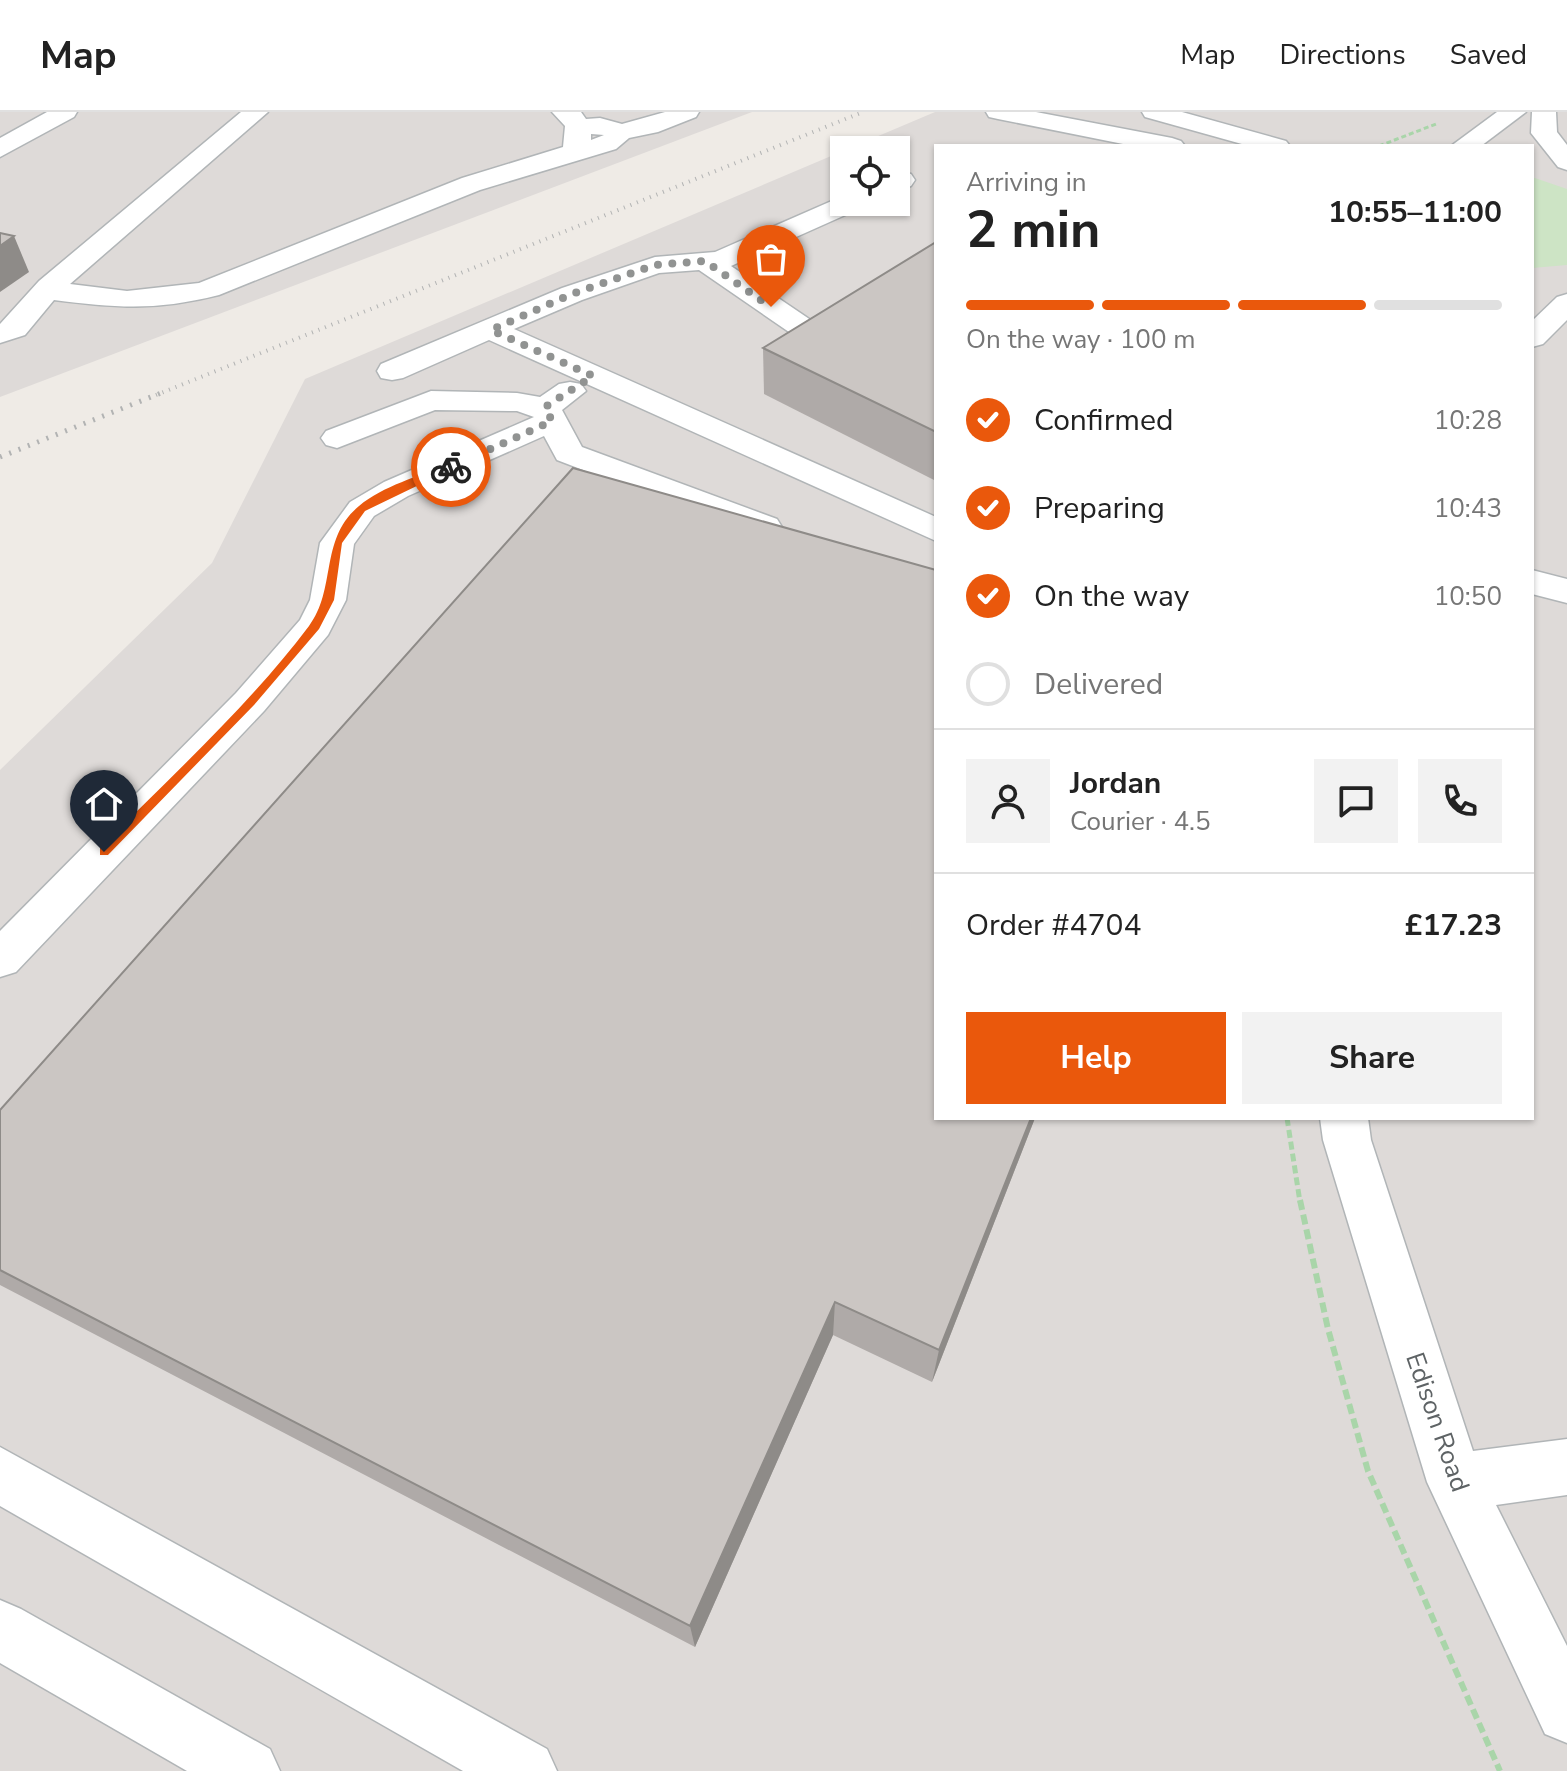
<!DOCTYPE html>
<html lang="en">
<head>
<meta charset="utf-8">
<style>
  body { margin:0; font-family:"Nunito Sans",sans-serif; background:#f2f2f2; color:#222; height:100vh; display:flex; flex-direction:column; font-size:30px; white-space:nowrap }
  * { box-sizing:border-box; margin:0 }
  p { font-size:26px; color:#767676 }
  .icon { flex:none; width:44px; height:44px; fill:none; stroke:currentColor; stroke-width:2; stroke-linecap:round; stroke-linejoin:round }
  .map { position:relative; flex:1; overflow:hidden }
  .side { position:absolute; left:934px; top:32px; width:600px; height:976px; display:flex; flex-direction:column; background:#fff; border-radius:0px; box-shadow:0 2px 6px #0004 }
  .side>* { flex:none }
  .tools { position:absolute; left:830px; top:24px; display:grid; gap:16px }
  .tools a { display:grid; place-items:center; width:80px; height:80px; border-radius:0px; background:#fff; box-shadow:0 2px 6px #0004; font-size:40px }
  .pin { position:absolute; display:grid; place-items:center; width:68px; height:68px; color:#fff; margin:-82px -34px; border-radius:50% 50% 50% 0; rotate:-45deg; box-shadow:0 0 8px #0007 }
  .pin .icon { rotate:45deg }
  .courier { position:absolute; display:grid; place-items:center; width:80px; height:80px; margin:-40px; border:6px solid #ea580c; border-radius:50%; background:#fff; color:#222; box-shadow:0 2px 10px #0007 }
  .summary em { font-style:normal; font-weight:700 }
  .summary div { display:flex; flex-direction:column-reverse }
  .summary { display:flex; align-items:center; justify-content:space-between; height:136px; padding:0 32px }
  h1 { font-size:52px; font-weight:700; line-height:60px }
  .bar { display:grid; grid-template-columns:repeat(4,1fr); gap:12px 8px; align-content:center; height:96px; padding:0 32px }
  .bar i { height:10px; border-radius:6px; background:#e0e0e0 }
  .bar .on { background:#ea580c }
  .bar p { grid-column:span 4 }
  .line { display:flex; align-items:center; gap:20px; padding:0 32px; border-top:2px solid #e0e0e0 }
  .line div { flex:1 }
  .round { display:grid; place-items:center; flex:none; width:84px; height:84px; border-radius:0px; background:#f2f2f2 }
  ol { padding:0 32px; list-style:none }
  li { display:flex; align-items:center; gap:24px; height:88px }
  li p { margin-inline-start:auto }
  li .icon { padding:8px; border-radius:50%; background:#ea580c; color:#fff; stroke-width:4 }
  li:last-child { color:#767676 }
  li i { width:44px; height:44px; border:4px solid #e0e0e0; border-radius:50% }
  .primary-button { display:flex; gap:16px; margin-top:auto; padding:16px 32px }
  .primary-button a { flex:1; height:92px; border-radius:0px; background:#ea580c; color:#fff; font-size:32px; font-weight:700; line-height:92px; text-align:center }
  .primary-button a+a { background:#f2f2f2; color:#222 }
  header { display:flex; align-items:center; gap:48px; box-sizing:border-box; height:112px; padding:0 40px; background:#fff; border-bottom:2px solid #e0e0e0 }
  header strong { font-size:38px }
  nav { display:flex; gap:44px; margin-inline-start:auto; font-size:28px }
  .map>svg:first-child { display:block }
</style>
</head>
<body>
<header>
<strong>Map</strong>
<nav><a>Map</a><a>Directions</a><a>Saved</a></nav>
</header>
<div class="map">
<svg width="1567" height="1659" viewBox="0 0 1567 1659">
  <rect width="100%" height="100%" fill="#efebe6"/>
  <g fill="#dedad8" fill-rule="evenodd">
    <path d="M0 0H752L0 285Z"/>
    <path d="M935 0H1567V1659H0V658L212 451 305 267ZM936 34H1532V1006H936ZM844 38H896V90H844Z"/>
  </g>
  <path fill="#cde4c5" d="M1532 65 1567 77V153L1532 156Z"/>
  <g fill="none" stroke-linecap="round" stroke-linejoin="round">
    <defs>
      <g id="minor">
        <path d="M47 0H77L74 5 0 45V26Z"/>
        <path d="M241 0H268L70 172 127 179 199 171 462 66 563 35 565 14 552 0H581L586 7 600 6 622 12 665 0H699L696 5 658 20 629 26 616 37 480 78 219 183C155 199 118 196 54 188L25 223 0 231V212L39 169ZM591 22 604 23 591 28Z"/>
        <path d="M986 0H1036L1172 26 1181 29 1185 34H1133L998 7 989 5Z"/>
        <path d="M1142 0H1182L1286 29 1290 34H1249L1145 5Z"/>
        <path d="M1497 0H1526L1481 34H1451Z"/>
        <path d="M1532 0H1556L1557 20 1567 33V58L1558 55 1531 21Z"/>
        <path d="M902 60 911 62 915 68 911 74 896 79V62Z"/>
        <path d="M843 84 844 90H865L861 96 731 154 827 219 831 225 827 231 816 234 805 231 699 158 659 161 582 188 514 217 936 405V429L489 228 403 266 392 268 381 266 377 259 381 252 562 176 655 145 715 140Z"/>
        <path d="M1567 182V208L1543 232 1532 235V209L1557 185Z"/>
        <path d="M570 270 581 272 586 279 562 298 582 335 777 407 782 415 777 423 765 426 753 423 557 348 544 324 408 384 374 404 354 432 346 488 328 523 264 599 16 860 0 865V819L236 581 300 508 310 488 320 431 350 390 384 370 534 305 517 299 435 298 337 336 326 333 321 326 326 319 431 279 517 281 540 285 559 272Z"/>
        <path d="M1532 458 1567 467V491L1532 482Z"/>
        <path d="M1320 1006H1368L1371 1028 1473 1339 1567 1327V1383L1496 1393 1567 1534V1631L1545 1622 1427 1370 1323 1028Z"/>
        <path d="M0 1335 547 1637 557 1659H463L0 1394Z"/>
        <path d="M0 1488 21 1497 270 1637 280 1659H187L0 1551Z"/>
      </g>
    </defs>
    <use href="#minor" stroke="#b1b5b7" stroke-width="3"/>
    <path stroke="#a9d5a9" stroke-width="3" stroke-dasharray="5 3" stroke-linecap="butt" d="M1379 34 1436 12"/>
    <path stroke="#a9d5a9" stroke-width="5" stroke-dasharray="8 4" stroke-linecap="butt" d="M1287 1006 1300 1090"/>
    <path stroke="#a9d5a9" stroke-width="6" stroke-dasharray="10 5" stroke-linecap="butt" d="M1300 1088 1328 1217 1368 1359 1500 1659"/>
    <use href="#minor" fill="#fff" fill-rule="evenodd"/>
    <path stroke="#b2b3b3" stroke-width="4" stroke-dasharray="1 6" stroke-linecap="butt" d="M156 283 863 0"/>
    <path stroke="#b2b3b3" stroke-width="5" stroke-dasharray="2 8" stroke-linecap="butt" d="M0 345 161 281"/>
  </g>
  <g fill="#afaaa8">
    <path d="M936 130V369L764 282 763 236Z"/>
    <path d="M0 998 936 1006H1035L932 1270 833 1223 695 1535 0 1173Z"/>
  </g>
  <g fill="#8e8b88">
    <path d="M14 124 29 160 0 180V134Z"/>
    <path d="M1031 1006H1035L932 1270 939 1238Z"/>
    <path d="M835 1190 833 1223 695 1535 690 1514Z"/>
  </g>
  <g fill="#cbc6c3" stroke="#8e8b88" stroke-width="2">
    <path d="M0 121 14 124 0 134Z"/>
    <path d="M936 130V320L763 236Z"/>
    <path d="M573 356 936 458V1006H1031L939 1238 835 1190 690 1514 0 1158V998Z"/>
  </g>
  <path fill="#ea580c" d="M447 353 456 355 365 399 342 431 334 488 319 517 254 593 108 743H100V736C170 665 248 595 309 514 337 477 319 427 359 394 383 374 419 364 447 353Z"/>
  <g fill="none" stroke-linecap="round" stroke-linejoin="round">
    <path stroke="#919392" stroke-width="8" stroke-dasharray="0 14.4" d="M451 355 552 309 545 295 593 264 491 218 572 182 655 153 705 149 771 195"/>
  </g>
  <g text-anchor="middle" stroke-width="6" stroke-linejoin="round" paint-order="stroke">
    <g font-size="26" fill="#5e6365" stroke="#fff">
      <text transform="translate(1438 1310) rotate(71)" y="9">Edison Road</text>
    </g>
  </g>
</svg>
<div class="tools">
<a><svg class="icon" aria-label="locate" viewBox="0 0 24 24"><circle cx="12" cy="12" r="6"/><path d="M12 2v4M12 18v4M2 12h4M18 12h4"/></svg></a>
</div>
<div class="pin" style="left:771px;top:195px;background:#ea580c"><svg class="icon" aria-label="bag" viewBox="0 0 24 24"><path d="M5 8h14l-1 12H6zM9 8a3 3 0 0 1 6 0"/></svg></div>
<div class="pin" style="left:104px;top:740px;background:#1f2937"><svg class="icon" aria-label="home" viewBox="0 0 24 24"><path d="M3 11l9-7 9 7M6 9v11h12V9"/></svg></div>
<div class="courier" style="left:451px;top:355px"><svg class="icon" aria-label="bike" viewBox="0 0 24 24"><circle cx="6" cy="16" r="4"/><circle cx="18" cy="16" r="4"/><path d="M6 16l4-8h5l3 8M10 8l3 8H6M13 5h3"/></svg></div>
<section class="side">
<div class="summary"><div><h1>2 min</h1><p>Arriving in</p></div><em>10:55–11:00</em></div>
<div class="bar"><i class="on"></i><i class="on"></i><i class="on"></i><i></i><p>On the way · 100 m</p></div>
<ol>
<li><svg class="icon" aria-label="check" viewBox="0 0 24 24"><path d="M5 12l5 5 9-10"/></svg>Confirmed<p>10:28</p></li>
<li><svg class="icon" aria-label="check" viewBox="0 0 24 24"><path d="M5 12l5 5 9-10"/></svg>Preparing<p>10:43</p></li>
<li><svg class="icon" aria-label="check" viewBox="0 0 24 24"><path d="M5 12l5 5 9-10"/></svg>On the way<p>10:50</p></li>
<li><i></i>Delivered</li>
</ol>
<div class="line" style="height:144px"><a class="round"><svg class="icon" aria-label="person" viewBox="0 0 24 24"><circle cx="12" cy="8" r="4"/><path d="M4 21q1-7 8-7t8 7"/></svg></a><div><b>Jordan</b><p>Courier · 4.5</p></div><a class="round"><svg class="icon" aria-label="chat" viewBox="0 0 24 24"><path d="M4 5h16v11H9l-5 4z"/></svg></a><a class="round"><svg class="icon" aria-label="phone" viewBox="0 0 24 24"><path d="M5 4h4l2 5-3 2q2 4 5 5l2-3 5 2v4C11 20 4 13 5 4z"/></svg></a></div>
<div class="line" style="height:104px"><div>Order #4704</div><b>£17.23</b></div>
<div class="primary-button"><a>Help</a><a>Share</a></div>
</section>
</div>
</body>
</html>
